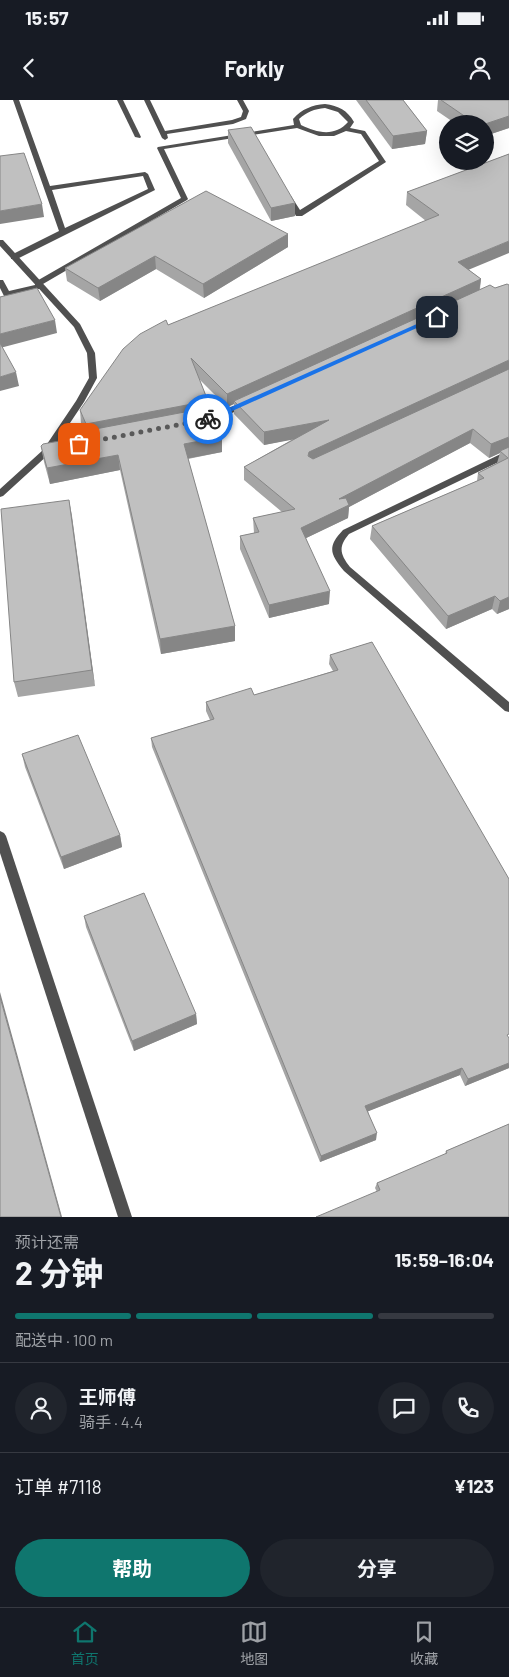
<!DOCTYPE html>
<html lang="zh">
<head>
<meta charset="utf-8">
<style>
  body { margin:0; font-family:Barlow,"Noto Sans SC",sans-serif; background:#20242c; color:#f1f3f6; height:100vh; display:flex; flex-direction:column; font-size:19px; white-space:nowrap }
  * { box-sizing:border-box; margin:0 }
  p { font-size:16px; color:#9ea1a6 }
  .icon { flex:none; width:28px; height:28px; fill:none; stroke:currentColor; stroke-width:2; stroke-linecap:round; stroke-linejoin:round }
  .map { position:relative; height:1117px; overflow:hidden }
  .side { display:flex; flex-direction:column; background:#171b24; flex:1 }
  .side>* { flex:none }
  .controls { position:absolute; left:439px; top:15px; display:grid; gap:10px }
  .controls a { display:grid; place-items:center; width:55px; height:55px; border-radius:50%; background:#171b24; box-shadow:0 5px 20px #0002; font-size:25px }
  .pin { position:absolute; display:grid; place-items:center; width:42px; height:42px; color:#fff; margin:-21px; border-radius:10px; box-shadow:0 2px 8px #0006 }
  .courier { position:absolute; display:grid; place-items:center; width:50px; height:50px; margin:-25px; border:4px solid #1a73e8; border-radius:50%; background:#fff; color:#222; box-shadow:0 1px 6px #0007 }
  .head em { font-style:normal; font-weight:700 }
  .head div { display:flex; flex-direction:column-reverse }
  .head { display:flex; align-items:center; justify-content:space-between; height:85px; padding:0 15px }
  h1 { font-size:32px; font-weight:700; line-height:38px }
  .bar { display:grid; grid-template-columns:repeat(4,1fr); gap:8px 5px; align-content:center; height:60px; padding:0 15px }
  .bar i { height:6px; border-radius:4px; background:#363941 }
  .bar .active { background:#0f766e }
  .bar p { grid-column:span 4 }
  .line { display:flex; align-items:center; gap:12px; padding:0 15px; border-top:1px solid #363941 }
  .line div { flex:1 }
  .round { display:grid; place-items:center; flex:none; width:52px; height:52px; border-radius:26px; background:#20242c }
  .cta { display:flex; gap:10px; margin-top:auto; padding:10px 15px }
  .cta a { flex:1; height:58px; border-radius:30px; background:#0f766e; color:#fff; font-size:20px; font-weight:700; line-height:58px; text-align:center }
  .cta a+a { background:#20242c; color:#f1f3f6 }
  .status { display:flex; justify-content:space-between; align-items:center; height:35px; padding:0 25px; background:#171b24; direction:ltr }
  .status svg { height:14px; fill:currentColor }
  header { display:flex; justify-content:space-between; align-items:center; height:65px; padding:0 15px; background:#171b24; font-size:22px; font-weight:700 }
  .dock { display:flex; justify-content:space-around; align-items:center; height:70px; border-top:1px solid #363941; background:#171b24; font-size:14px; color:#9ea1a6 }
  .dock a { display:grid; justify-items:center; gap:2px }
  .dock .active { color:#0f766e }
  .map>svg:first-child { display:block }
</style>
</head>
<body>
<div class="status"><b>15:57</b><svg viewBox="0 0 49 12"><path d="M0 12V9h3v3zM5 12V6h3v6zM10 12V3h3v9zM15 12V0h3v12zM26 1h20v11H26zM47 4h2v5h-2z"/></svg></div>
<header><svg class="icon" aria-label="back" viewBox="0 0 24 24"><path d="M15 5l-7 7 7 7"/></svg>Forkly<svg class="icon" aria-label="person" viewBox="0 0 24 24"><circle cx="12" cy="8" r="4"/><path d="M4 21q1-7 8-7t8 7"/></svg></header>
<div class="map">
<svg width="509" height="1117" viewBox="0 0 509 1117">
  <rect width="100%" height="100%" fill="#fff"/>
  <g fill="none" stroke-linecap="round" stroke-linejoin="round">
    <g fill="#505050" fill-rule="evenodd">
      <path d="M13 0H19L50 86 145 72 148 74 155 90 17 159H11V155L59 131ZM143 76 148 89 65 128 52 90Z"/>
      <path d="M117 0H123L141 37 140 38 135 37Z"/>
      <path d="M144 0H150L165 31 232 20 241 17 243 11 237 0H243L249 11 246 19 233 24 167 34 168 38 165 40 162 38Z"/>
      <path d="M325 4C339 6 347 10 354 22L350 28 365 31 386 62 302 116H296L286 97 287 96H291L300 110 379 61 361 34 346 31 334 36H319L297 28 164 49 188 99 187 100 43 184V188L7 196H4L0 188V180H3L9 191 35 185V182L181 98 157 48 158 47 294 25 293 19C302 9 312 5 325 4ZM325 8 338 12 348 22C335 37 317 33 301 25L299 19C307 12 314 9 325 8Z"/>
    </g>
    <g fill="#505050" fill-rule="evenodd">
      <path d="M0 140H3L80 224 95 253 97 278 84 302 54 347 57 350 56 352 49 354 3 396 0 397V389L43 350 76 301 89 278 87 253 74 227 0 146Z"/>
      <path d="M244 301 247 302V306L217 320 202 323 198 320 199 318 212 316Z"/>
      <path d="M509 350V357L349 434C338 447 340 454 350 467L509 602V612L505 611 344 471C330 454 327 447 343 430Z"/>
      <path d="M0 731 4 733 6 736 132 1117H118L0 753Z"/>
    </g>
  </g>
  <g fill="#a5a5a5">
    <path d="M356 0H403L427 31 425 44 392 49Z"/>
    <path d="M438 0H509V28L485 36V24H456L437 11Z"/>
    <path d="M228 30 295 103V116L271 121 228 43Z"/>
    <path d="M509 54 469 170 481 179 480 189 495 188 507 184 509 509 497 514 492 509 446 529 370 439 372 426 477 381 478 373 497 363 500 353 489 358 470 343 349 407 348 418 306 438 329 504 269 518 240 449V436L254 433 253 418 282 412 244 380V367L293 339 264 345 234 314V304L227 307 199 279 208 301V308L222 337V352L188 359 235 526V541L161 554 120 370 50 384 44 362 41 346 87 336 81 324 80 310 168 225 426 121 406 105 407 92Z"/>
    <path d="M288 134V147L204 198 156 169 100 201 67 181 65 168Z"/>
    <path d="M69 400 95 586 18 597 14 582Z"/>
    <path d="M372 542 509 968 465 986 460 975 368 1011 376 1040 320 1062 152 647 151 638 210 620 206 611V602L254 595 333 571 329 564 330 555Z"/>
    <path d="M22 654 120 735 122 747 64 769 25 667Z"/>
    <path d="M84 816 196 914 197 924 134 951 86 827Z"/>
    <path d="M509 1024 377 1092 375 1088 377 1083 445 1055 446 1051Z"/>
  </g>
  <g fill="#868686">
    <path d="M509 16V28L485 36V24Z"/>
    <path d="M427 31 425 44 392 49 393 36Z"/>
    <path d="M295 103V116L271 121V108Z"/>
    <path d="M42 104 44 117 0 124V111Z"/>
    <path d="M288 134V147L204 198 203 184Z"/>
    <path d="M509 141V153L456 175 458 162Z"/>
    <path d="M155 156 156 169 100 201 98 188Z"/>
    <path d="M481 179 479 192 234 301V304L227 307V294Z"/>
    <path d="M55 220 57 233 0 248V234Z"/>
    <path d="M509 260V273L308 370 309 352Z"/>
    <path d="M16 272 19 286 0 291V277Z"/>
    <path d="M208 301V315L90 330 91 337 88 338 86 324Z"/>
    <path d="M329 320 328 333 264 345V332Z"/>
    <path d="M473 329 470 343 349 407 348 418 300 441 301 428 339 399Z"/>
    <path d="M222 337V352L185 359 184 344Z"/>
    <path d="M509 337V349L500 351V353L489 358 491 344Z"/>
    <path d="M118 355 120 370 50 384 47 368Z"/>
    <path d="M69 400 72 416 95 586 92 570Z"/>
    <path d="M330 491 329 504 269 518V505Z"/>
    <path d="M495 496 492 509 446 529 448 516Z"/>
    <path d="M509 497V509L497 514 500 501Z"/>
    <path d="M235 526V541L161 554 160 539Z"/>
    <path d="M120 735 122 747 64 769 61 757Z"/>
    <path d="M0 892 62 1117H61L0 897Z"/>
    <path d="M196 914 197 924 134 951 132 941Z"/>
    <path d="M509 963V968L465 986 468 979Z"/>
    <path d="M462 968 460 975 364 1013 365 1006Z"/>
    <path d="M377 1033 376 1040 320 1062 321 1056Z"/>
  </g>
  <g fill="#c0c0c0" stroke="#868686">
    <path d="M366 0H403L427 31 393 36Z"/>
    <path d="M441 0H509V16L485 24H476Z"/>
    <path d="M251 27 295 103 271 108 228 30Z"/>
    <path d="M24 53 42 104 0 111V56Z"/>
    <path d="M509 54V141L458 162 481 179 227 294 191 258 208 301 86 324 80 310 123 249 140 234 166 220 168 225 439 115 407 92Z"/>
    <path d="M206 91 288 134 203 184 155 156 98 188 65 168Z"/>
    <path d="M507 184 509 185V260L309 352 308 356 313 359 509 269V337L491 344 473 329 339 399 346 398 349 405 301 428 330 491 269 505 240 436 259 432 253 418 295 409 244 367 329 320 264 332 234 301 490 185 495 188Z"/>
    <path d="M37 188 55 220 0 234V197Z"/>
    <path d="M0 243 16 272 0 277Z"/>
    <path d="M211 307 222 337 184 344 235 526 160 539 118 355 47 368 41 346 43 344 92 335 90 330Z"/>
    <path d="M509 347V497L500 501 495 496 448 516 372 426 484 378 478 373 508 358 500 351Z"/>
    <path d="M69 400 92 570 14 582 1 409Z"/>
    <path d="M372 542 509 779V934L507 935 509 938V963L468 979 462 968 365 1006 377 1033 321 1056 151 638 214 619 206 602 251 588 254 595 338 570 330 555Z"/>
    <path d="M78 635 120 735 61 757 22 654Z"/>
    <path d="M144 793 196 914 132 941 84 816Z"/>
    <path d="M0 897 61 1117H0Z"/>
    <path d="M509 1024V1117H316L380 1090 377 1083 447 1053 446 1051Z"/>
  </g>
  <path fill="#1a73e8" d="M437 215 440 217 439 218 210 321 204 319Z"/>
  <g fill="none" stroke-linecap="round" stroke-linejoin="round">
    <path stroke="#595959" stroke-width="5" stroke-dasharray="0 9" d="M79 344 208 319"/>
  </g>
</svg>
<div class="controls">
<a><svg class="icon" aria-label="layers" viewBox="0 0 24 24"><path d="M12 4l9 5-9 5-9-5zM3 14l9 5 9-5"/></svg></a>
</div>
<div class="pin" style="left:79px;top:344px;background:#ea580c"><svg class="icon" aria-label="bag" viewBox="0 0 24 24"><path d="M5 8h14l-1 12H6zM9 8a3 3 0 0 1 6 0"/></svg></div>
<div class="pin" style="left:437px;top:217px;background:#1f2937"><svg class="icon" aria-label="home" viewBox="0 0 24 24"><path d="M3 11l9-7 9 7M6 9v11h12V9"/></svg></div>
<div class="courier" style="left:208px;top:319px"><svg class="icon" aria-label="bike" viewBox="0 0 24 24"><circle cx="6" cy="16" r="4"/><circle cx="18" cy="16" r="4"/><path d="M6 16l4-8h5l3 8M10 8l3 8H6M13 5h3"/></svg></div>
</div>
<section class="side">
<div class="head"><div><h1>2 分钟</h1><p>预计还需</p></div><em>15:59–16:04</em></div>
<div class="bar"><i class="active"></i><i class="active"></i><i class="active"></i><i></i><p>配送中 · 100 m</p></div>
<div class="line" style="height:90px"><a class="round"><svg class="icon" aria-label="person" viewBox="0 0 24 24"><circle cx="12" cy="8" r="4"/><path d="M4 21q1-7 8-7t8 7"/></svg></a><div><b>王师傅</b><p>骑手 · 4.4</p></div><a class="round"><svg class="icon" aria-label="chat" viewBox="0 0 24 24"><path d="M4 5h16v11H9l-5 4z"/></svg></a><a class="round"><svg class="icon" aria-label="phone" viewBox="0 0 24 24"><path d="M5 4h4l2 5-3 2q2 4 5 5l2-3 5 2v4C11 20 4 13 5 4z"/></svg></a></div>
<div class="line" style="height:65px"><div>订单 #7118</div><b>¥123</b></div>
<div class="cta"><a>帮助</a><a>分享</a></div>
</section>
<nav class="dock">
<a class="active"><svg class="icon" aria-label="home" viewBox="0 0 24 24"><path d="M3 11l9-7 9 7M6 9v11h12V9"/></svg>首页</a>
<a><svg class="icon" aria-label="map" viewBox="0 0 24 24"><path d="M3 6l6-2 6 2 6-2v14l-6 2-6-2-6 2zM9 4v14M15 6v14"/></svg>地图</a>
<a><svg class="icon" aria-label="saved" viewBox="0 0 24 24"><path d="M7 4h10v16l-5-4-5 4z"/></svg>收藏</a>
</nav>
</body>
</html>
